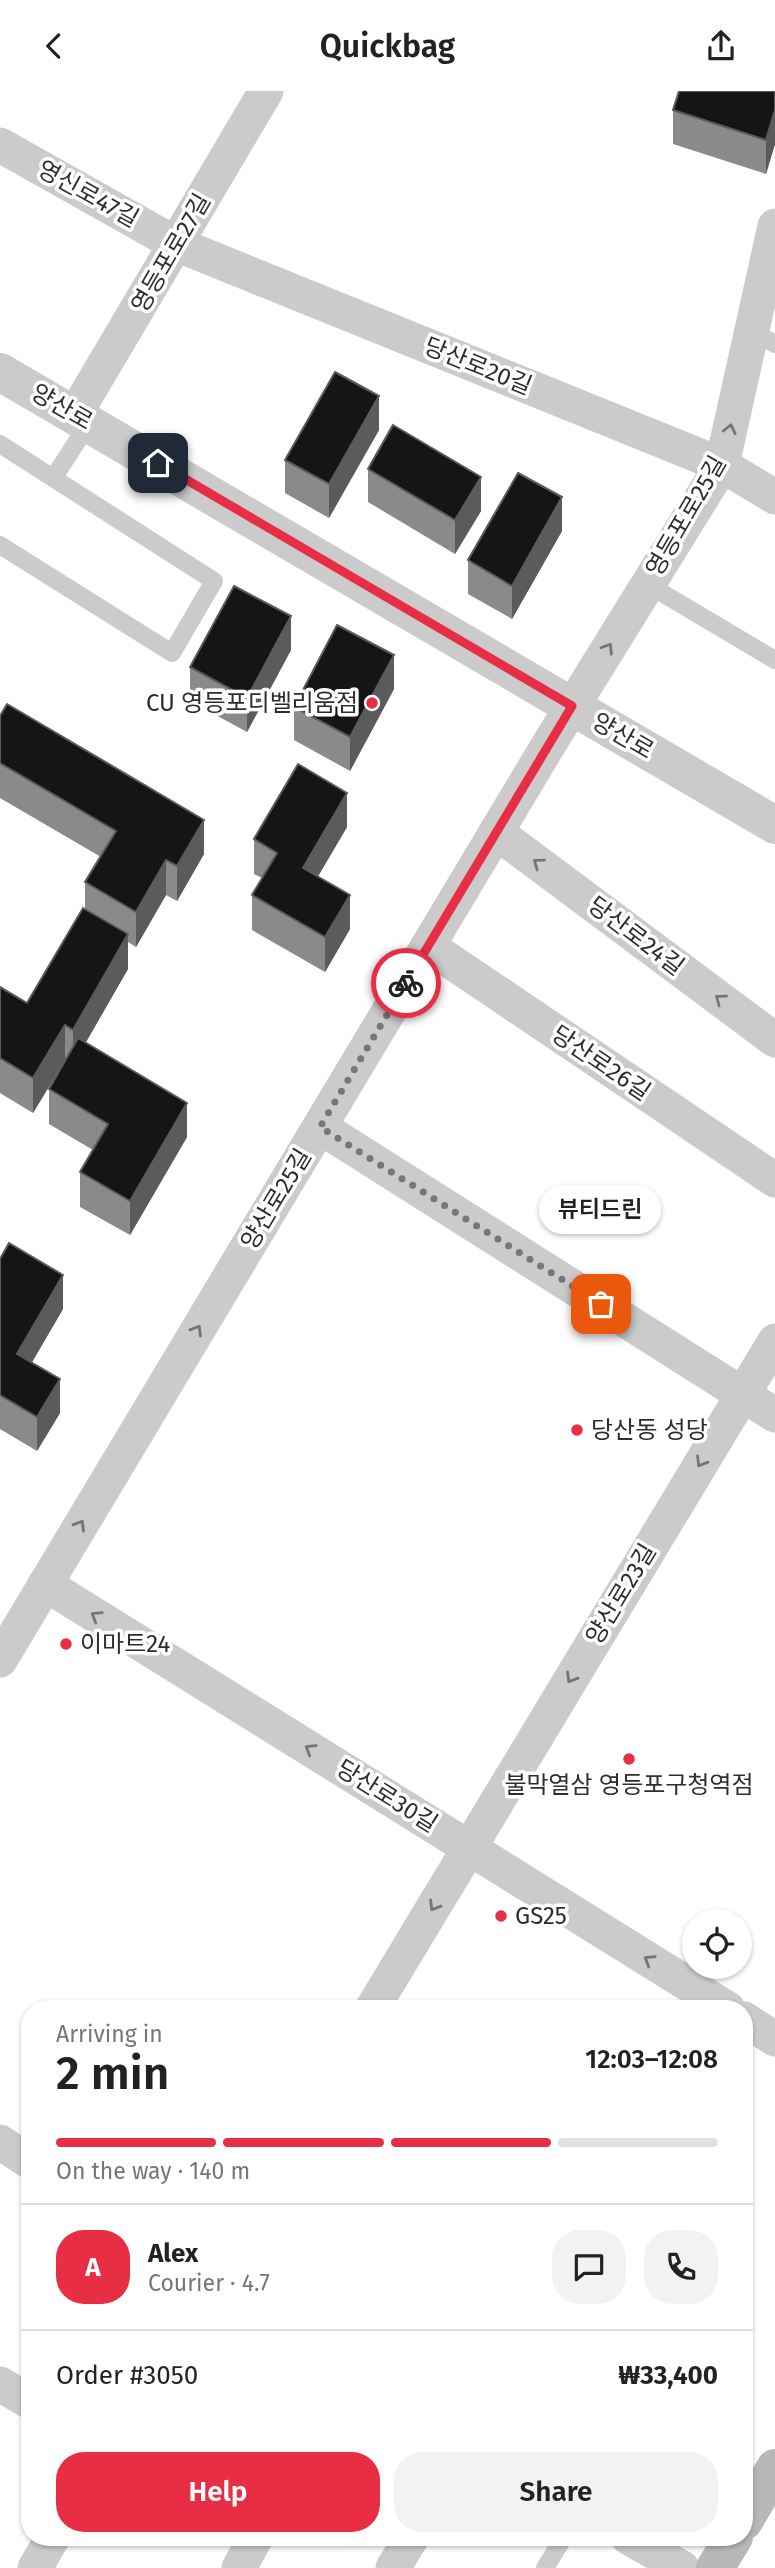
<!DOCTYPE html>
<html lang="en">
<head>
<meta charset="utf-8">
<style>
  body { margin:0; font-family:"Fira Sans","Noto Sans KR",sans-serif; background:#f2f2f2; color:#222; height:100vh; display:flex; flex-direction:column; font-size:26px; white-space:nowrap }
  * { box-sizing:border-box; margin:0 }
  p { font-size:23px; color:#767676 }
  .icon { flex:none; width:38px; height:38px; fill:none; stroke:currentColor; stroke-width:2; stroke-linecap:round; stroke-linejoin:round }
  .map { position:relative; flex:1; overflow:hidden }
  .panel { position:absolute; left:21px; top:1909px; width:732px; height:546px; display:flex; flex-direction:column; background:#fff; border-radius:28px; box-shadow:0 2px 5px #0004 }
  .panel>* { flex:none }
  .controls { position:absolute; left:682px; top:1818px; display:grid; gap:14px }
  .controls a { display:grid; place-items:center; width:70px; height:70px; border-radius:50%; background:#fff; box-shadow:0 2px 5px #0004; font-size:35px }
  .pin { position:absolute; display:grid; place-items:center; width:60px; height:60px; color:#fff; margin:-30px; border-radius:14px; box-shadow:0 4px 10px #0006 }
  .courier { position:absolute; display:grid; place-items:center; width:70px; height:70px; margin:-35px; border:5px solid #e72e45; border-radius:50%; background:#fff; color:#222; box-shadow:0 2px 9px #0007 }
  .bubble { position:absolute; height:49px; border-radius:24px; background:#fff; box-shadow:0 2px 5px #0004; font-size:23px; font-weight:600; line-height:49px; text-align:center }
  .head em { font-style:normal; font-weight:600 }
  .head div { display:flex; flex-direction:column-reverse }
  .head { display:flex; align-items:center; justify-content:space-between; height:119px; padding:0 35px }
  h1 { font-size:46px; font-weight:600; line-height:52px }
  .bar { display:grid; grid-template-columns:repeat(4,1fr); gap:10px 7px; align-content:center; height:84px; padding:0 35px }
  .bar i { height:9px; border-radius:5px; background:#e0e0e0 }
  .bar .current { background:#e72e45 }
  .bar p { grid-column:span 4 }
  .line { display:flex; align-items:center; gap:18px; padding:0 35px; border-top:2px solid #e0e0e0 }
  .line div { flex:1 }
  .round { display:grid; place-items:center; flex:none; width:74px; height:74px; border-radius:28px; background:#f2f2f2 }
  .button { display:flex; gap:14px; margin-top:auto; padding:14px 35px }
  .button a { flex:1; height:80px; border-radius:28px; background:#e72e45; color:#fff; font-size:28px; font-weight:600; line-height:80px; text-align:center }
  .button a+a { background:#f2f2f2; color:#222 }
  header { display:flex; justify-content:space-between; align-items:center; height:91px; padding:0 35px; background:#fff; font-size:32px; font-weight:600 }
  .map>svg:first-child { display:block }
</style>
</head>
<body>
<header><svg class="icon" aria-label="back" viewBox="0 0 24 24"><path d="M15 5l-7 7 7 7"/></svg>Quickbag<svg class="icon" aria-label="share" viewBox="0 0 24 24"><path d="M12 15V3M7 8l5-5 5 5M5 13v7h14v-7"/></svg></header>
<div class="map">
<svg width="775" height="2477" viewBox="0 0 775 2477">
  <rect width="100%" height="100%" fill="#fff"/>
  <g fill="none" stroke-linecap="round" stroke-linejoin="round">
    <g stroke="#cbcbcb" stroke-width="18">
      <path d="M752 240 775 253"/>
      <path d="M0 353 214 490 172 562 0 454"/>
      <path d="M54 386 89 332"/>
      <path d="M647 493 775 569"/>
      <path d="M545 2477 564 2446"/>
    </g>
    <g stroke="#cbcbcb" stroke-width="35">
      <path d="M0 54 176 153 722 374 775 406"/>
      <path d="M75 323 266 0"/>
      <path d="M496 741 775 949"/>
      <path d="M428 855 775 1089"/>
      <path d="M320 1036 775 1324"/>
      <path d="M45 1493 728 1918"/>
      <path d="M0 1569 549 653 722 374 775 135"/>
      <path d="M372 1918 775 1250"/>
      <path d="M744 1928 775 1948"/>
      <path d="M0 2051 30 2071"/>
      <path d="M0 2293 30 2311"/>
      <path d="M628 2446 682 2477"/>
      <path d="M35 2477 53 2446"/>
      <path d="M239 2477 256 2446"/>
      <path d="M393 2477 412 2446"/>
    </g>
    <path stroke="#cbcbcb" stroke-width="38" d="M0 281 775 734"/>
    <g stroke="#b8b8b8" stroke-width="38">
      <path d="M744 2430 775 2377"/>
      <path d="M715 2477 734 2446"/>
    </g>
  </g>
  <g fill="#8a8a8a">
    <path d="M775 0V53L766 83 673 53V19Z"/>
    <path d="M379 339 329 427 285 402V369Z"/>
    <path d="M368 378 481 420 455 463 368 411Z"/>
    <path d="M562 440 512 528 468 503V469Z"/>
    <path d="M291 559 247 641 190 610V576Z"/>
    <path d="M394 598 350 680 294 649V616Z"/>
    <path d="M0 625 204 763 177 810 166 804 136 856 128 851V878L85 952 187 1046 130 1144 80 1116V1081L93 1059 49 1033V998L65 969 33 1022 0 1002V896L27 912 85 818V791L101 766 0 707Z"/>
    <path d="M347 736 318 785 350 838 325 881 252 839V804L262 787 254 783V748Z"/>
    <path d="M0 1168 63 1218 32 1271 60 1322 37 1360 0 1338Z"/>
  </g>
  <g fill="#5b5b5b">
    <path d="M775 19V53L766 83V49Z"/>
    <path d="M379 305V339L329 427V393Z"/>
    <path d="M481 386V420L455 463V429Z"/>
    <path d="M562 406V440L512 528V495Z"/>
    <path d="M291 525V559L247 641V607Z"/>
    <path d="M394 564V598L350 680V646Z"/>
    <path d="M347 702V736L303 811V777Z"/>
    <path d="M204 729V763L177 810V775Z"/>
    <path d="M166 769V804L136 856V821Z"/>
    <path d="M350 804V838L325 881V846Z"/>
    <path d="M128 843V878L73 974V939Z"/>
    <path d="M65 934V969L33 1022V987Z"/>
    <path d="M187 1012V1046L130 1144V1110Z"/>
    <path d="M63 1184V1218L17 1297V1263Z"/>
    <path d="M60 1288V1322L37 1360V1326Z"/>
  </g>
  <g fill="#151515" stroke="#5b5b5b" stroke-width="2">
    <path d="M679 0H775V19L766 49 673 19Z"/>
    <path d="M335 281 379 305 329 393 285 369Z"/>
    <path d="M393 334 481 386 455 429 368 378Z"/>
    <path d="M518 382 562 406 512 495 468 469Z"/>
    <path d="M234 495 291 525 247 607 190 576Z"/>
    <path d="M337 534 394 564 350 646 294 616Z"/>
    <path d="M7 613 204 729 177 775 166 769 136 821 85 791 116 740 0 672V625Z"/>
    <path d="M298 673 347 702 303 777 350 804 325 846 252 804 277 762 254 748Z"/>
    <path d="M83 817 128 843 73 939 65 934 33 987 0 967V896L27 912Z"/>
    <path d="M78 947 187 1012 130 1110 80 1081 108 1033 49 998Z"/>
    <path d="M9 1152 63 1184 17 1263 60 1288 37 1326 0 1304V1168Z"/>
  </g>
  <defs><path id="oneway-chevron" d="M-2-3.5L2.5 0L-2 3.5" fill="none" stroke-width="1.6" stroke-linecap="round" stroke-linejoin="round" transform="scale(1.75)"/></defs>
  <g stroke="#757575">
    <use href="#oneway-chevron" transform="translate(730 338) rotate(-77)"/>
    <use href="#oneway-chevron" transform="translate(608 557) rotate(-58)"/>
    <use href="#oneway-chevron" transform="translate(538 772) rotate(-143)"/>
    <use href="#oneway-chevron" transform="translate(720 908) rotate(-143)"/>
    <use href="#oneway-chevron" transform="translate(197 1239) rotate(-59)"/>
    <use href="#oneway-chevron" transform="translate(701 1371) rotate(121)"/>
    <use href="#oneway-chevron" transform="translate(80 1434) rotate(-59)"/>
    <use href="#oneway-chevron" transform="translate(96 1525) rotate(-148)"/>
    <use href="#oneway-chevron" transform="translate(571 1587) rotate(121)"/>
    <use href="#oneway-chevron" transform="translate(310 1658) rotate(-148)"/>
    <use href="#oneway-chevron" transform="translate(434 1815) rotate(121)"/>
    <use href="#oneway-chevron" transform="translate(649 1869) rotate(-148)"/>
  </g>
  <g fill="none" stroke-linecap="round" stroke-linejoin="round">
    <path stroke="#777" stroke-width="7" stroke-dasharray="0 12.6" d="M406 892 320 1036 601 1213"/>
    <path stroke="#e72e45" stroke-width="9" d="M158 372 572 615 406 892"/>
  </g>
  <g fill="#e72e45" stroke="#fff" stroke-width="2.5">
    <circle cx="372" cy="612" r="7"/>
    <circle cx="577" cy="1339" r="7"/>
    <circle cx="66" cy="1553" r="7"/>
    <circle cx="629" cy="1668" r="7"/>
    <circle cx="501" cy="1825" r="7"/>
  </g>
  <g text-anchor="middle" stroke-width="7" stroke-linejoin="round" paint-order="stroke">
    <g font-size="24" fill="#2e2e2e" stroke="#fff">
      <text transform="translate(88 103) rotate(29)" y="8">영신로47길</text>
      <text transform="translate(171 162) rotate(-60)" y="8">영등포로27길</text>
      <text transform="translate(478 275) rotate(22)" y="8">당산로20길</text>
      <text transform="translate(62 316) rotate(30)" y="8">양산로</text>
      <text transform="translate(686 425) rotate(-60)" y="8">영등포로25길</text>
      <text transform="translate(623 645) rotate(30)" y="8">양산로</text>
      <text transform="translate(636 845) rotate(37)" y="8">당산로24길</text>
      <text transform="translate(601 972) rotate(34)" y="8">당산로26길</text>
      <text transform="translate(276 1108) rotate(-59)" y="8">양산로25길</text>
      <text transform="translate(621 1503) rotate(-59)" y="8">양산로23길</text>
      <text transform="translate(387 1705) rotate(32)" y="8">당산로30길</text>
    </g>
    <g font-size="24" fill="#2e2e2e" stroke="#fff" text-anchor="start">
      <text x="358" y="620" text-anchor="end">CU 영등포디벨리움점</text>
      <text x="591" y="1347">당산동 성당</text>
      <text x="80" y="1561">이마트24</text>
      <text x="629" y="1702" text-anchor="middle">불막열삼 영등포구청역점</text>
      <text x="515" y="1833">GS25</text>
    </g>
  </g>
</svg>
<div class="controls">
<a><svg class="icon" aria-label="locate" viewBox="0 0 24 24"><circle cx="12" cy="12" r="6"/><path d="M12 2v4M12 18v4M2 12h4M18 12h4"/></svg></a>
</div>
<div class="pin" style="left:601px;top:1213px;background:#ea580c"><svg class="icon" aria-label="bag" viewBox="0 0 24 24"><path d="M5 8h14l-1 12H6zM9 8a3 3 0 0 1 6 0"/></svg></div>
<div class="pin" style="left:158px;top:372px;background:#1f2937"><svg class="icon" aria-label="home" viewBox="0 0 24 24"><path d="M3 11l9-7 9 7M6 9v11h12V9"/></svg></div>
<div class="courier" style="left:406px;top:892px"><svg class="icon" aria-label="bike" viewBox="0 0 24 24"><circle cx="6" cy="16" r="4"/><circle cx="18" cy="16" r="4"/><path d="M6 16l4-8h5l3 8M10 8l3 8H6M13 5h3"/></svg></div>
<div class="bubble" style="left:539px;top:1094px;width:122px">뷰티드린</div>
<section class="panel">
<div class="head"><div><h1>2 min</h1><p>Arriving in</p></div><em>12:03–12:08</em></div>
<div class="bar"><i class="current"></i><i class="current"></i><i class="current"></i><i></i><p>On the way · 140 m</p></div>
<div class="line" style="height:126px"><b class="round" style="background:#e72e45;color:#fff">A</b><div><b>Alex</b><p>Courier · 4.7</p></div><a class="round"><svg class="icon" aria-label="chat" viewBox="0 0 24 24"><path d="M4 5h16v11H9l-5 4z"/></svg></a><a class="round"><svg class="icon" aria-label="phone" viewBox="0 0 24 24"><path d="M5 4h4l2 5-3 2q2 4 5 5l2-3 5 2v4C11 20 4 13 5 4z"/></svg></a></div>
<div class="line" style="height:91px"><div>Order #3050</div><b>₩33,400</b></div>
<div class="button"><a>Help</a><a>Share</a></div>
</section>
</div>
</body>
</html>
